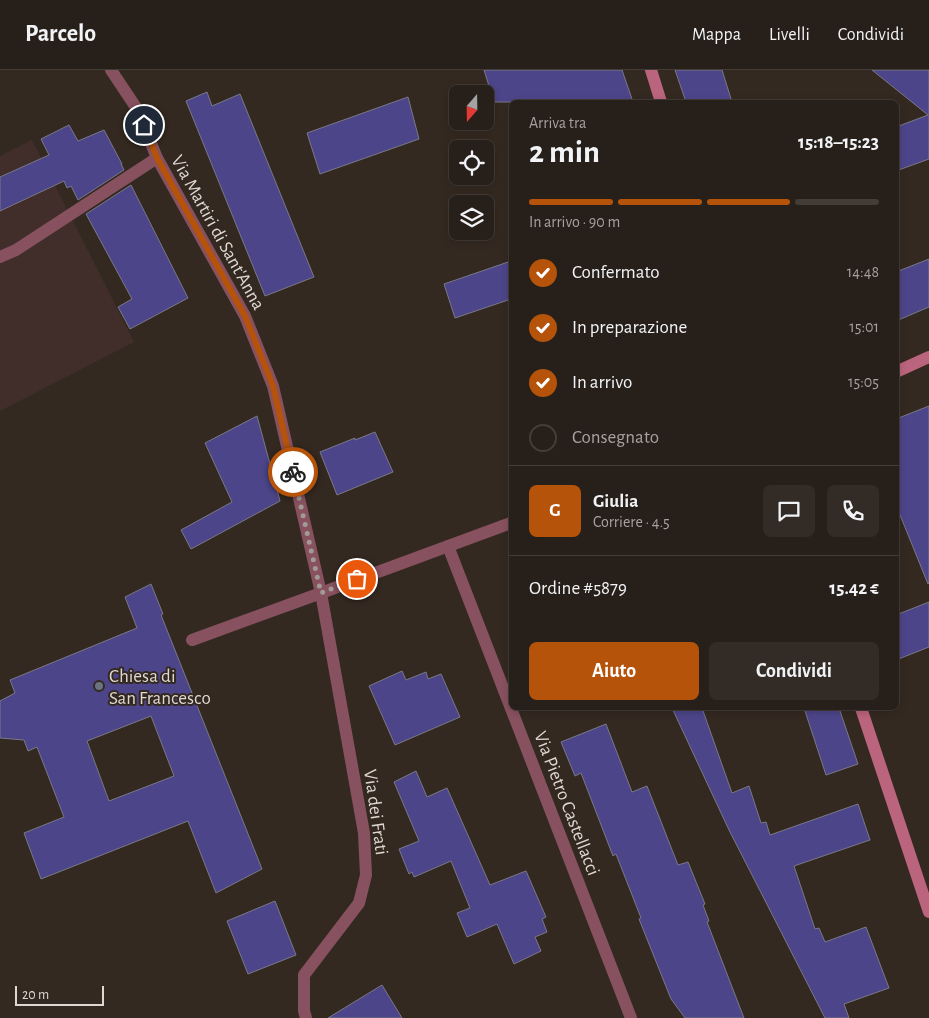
<!DOCTYPE html>
<html lang="it">
<head>
<meta charset="utf-8">
<style>
  body { margin:0; font-family:"Alegreya Sans",sans-serif; background:#332c26; color:#f1f3f6; height:100vh; display:flex; flex-direction:column; font-size:19px; white-space:nowrap }
  * { box-sizing:border-box; margin:0 }
  p { font-size:16px; color:#a4a2a2 }
  .icon { flex:none; width:28px; height:28px; fill:none; stroke:currentColor; stroke-width:2; stroke-linecap:round; stroke-linejoin:round }
  .map { position:relative; flex:1; overflow:hidden }
  .drawer { position:absolute; left:509px; top:30px; width:390px; height:610px; display:flex; flex-direction:column; background:#271f19; border-radius:8px; box-shadow:0 2px 8px #0003,0 0 0 1px #433d38 }
  .drawer>* { flex:none }
  .needle { width:32px; rotate:200deg }
  .tools { position:absolute; left:449px; top:15px; display:grid; gap:10px }
  .tools a { display:grid; place-items:center; width:45px; height:45px; border-radius:8px; background:#271f19; box-shadow:0 2px 8px #0003,0 0 0 1px #433d38; font-size:25px }
  .scale { position:absolute; left:15px; bottom:12px; width:89px; box-sizing:border-box; padding-left:5px; border:2px solid #ded7d2; border-top:0; font-size:14px; line-height:18px; white-space:nowrap; color:#ded7d2; -webkit-text-stroke:4px #342921; paint-order:stroke }
  .pin { position:absolute; display:grid; place-items:center; width:42px; height:42px; color:#fff; margin:-21px; border:2px solid #fff; border-radius:50%; box-shadow:0 1px 5px #0007 }
  .courier { position:absolute; display:grid; place-items:center; width:50px; height:50px; margin:-25px; border:4px solid #b45309; border-radius:50%; background:#fff; color:#222; box-shadow:0 1px 6px #0007 }
  .headline em { font-style:normal; font-weight:700 }
  .headline div { display:flex; flex-direction:column-reverse }
  .headline { display:flex; align-items:center; justify-content:space-between; height:85px; padding:0 20px }
  h1 { font-size:32px; font-weight:700; line-height:38px }
  .bar { display:grid; grid-template-columns:repeat(4,1fr); gap:8px 5px; align-content:center; height:60px; padding:0 20px }
  .bar i { height:6px; border-radius:4px; background:#433d38 }
  .bar .active { background:#b45309 }
  .bar p { grid-column:span 4 }
  .line { display:flex; align-items:center; gap:12px; padding:0 20px; border-top:1px solid #433d38 }
  .line div { flex:1 }
  .round { display:grid; place-items:center; flex:none; width:52px; height:52px; border-radius:8px; background:#332c26 }
  ol { padding:0 20px; list-style:none }
  li { display:flex; align-items:center; gap:15px; height:55px }
  li p { margin-inline-start:auto }
  li .icon { padding:5px; border-radius:50%; background:#b45309; color:#fff; stroke-width:4 }
  li:last-child { color:#a4a2a2 }
  li i { width:28px; height:28px; border:2px solid #433d38; border-radius:50% }
  .cta { display:flex; gap:10px; margin-top:auto; padding:10px 20px }
  .cta a { flex:1; height:58px; border-radius:8px; background:#b45309; color:#fff; font-size:20px; font-weight:700; line-height:58px; text-align:center }
  .cta a+a { background:#332c26; color:#f1f3f6 }
  header { display:flex; align-items:center; gap:30px; box-sizing:border-box; height:70px; padding:0 25px; background:#271f19; border-bottom:1px solid #433d38 }
  header strong { font-size:24px }
  nav { display:flex; gap:28px; margin-inline-start:auto; font-size:18px }
  .map>svg:first-child { display:block }
</style>
</head>
<body>
<header>
<strong>Parcelo</strong>
<nav><a>Mappa</a><a>Livelli</a><a>Condividi</a></nav>
</header>
<div class="map">
<svg width="929" height="948" viewBox="0 0 929 948">
  <rect width="100%" height="100%" fill="#342921"/>
  <path fill="#412e2a" d="M32 70 134 272 0 341V86Z"/>
  <g fill="#4d4589" stroke="#797986" fill-rule="evenodd">
    <path d="M484 0H622L633 32H494Z"/>
    <path d="M675 0H722L732 32H686Z"/>
    <path d="M872 0H929V89L896 101V57L928 45Z"/>
    <path d="M207 22 212 36 240 24 314 207 265 226 186 31Z"/>
    <path d="M408 27 419 69 320 104 307 63Z"/>
    <path d="M69 55 78 71 104 60 122 94H121L124 100 78 130 71 116 67 118 64 111 0 141V107L49 85 41 69Z"/>
    <path d="M131 115 188 228 130 259 118 237 132 229 86 144Z"/>
    <path d="M929 189V237L896 251V202Z"/>
    <path d="M511 191V229L455 248 444 214Z"/>
    <path d="M929 336V513L928 514 896 435V349Z"/>
    <path d="M257 346 280 431 191 479 181 460 232 432 205 373Z"/>
    <path d="M375 362 393 402 337 425 320 382 355 368V370Z"/>
    <path d="M151 514 163 544 161 545 262 799 216 823 188 751 41 809 24 763 64 747 37 677 28 681 24 670 0 668V631L15 623 10 610 137 558 125 527ZM151 646 174 706 109 731 87 671Z"/>
    <path d="M929 532V577L896 590V545Z"/>
    <path d="M402 601 406 610 426 602 428 609 441 604 460 647 395 675 369 616Z"/>
    <path d="M672 638H702L732 723 749 716 761 753 766 752 770 765 858 734 870 770 794 796 815 859 819 858 825 872 866 857 889 918 844 934 849 948H825L729 760Z"/>
    <path d="M804 638H839L858 694 826 705Z"/>
    <path d="M606 654 632 722 647 716 678 795 688 792 705 834 703 835 709 851 707 852 744 948H685L671 929 639 849 641 848 616 784 613 786 581 703 575 706 561 672Z"/>
    <path d="M416 701 427 727 447 718 490 815 526 801 546 847 542 849 547 862 535 867 541 881 514 894 497 854 467 867 457 843 470 838 451 791 414 807 412 802 409 804 399 779 419 771 394 712Z"/>
    <path d="M275 831 296 885 248 904 227 851Z"/>
    <path d="M382 915 402 948H328Z"/>
  </g>
  <g fill="none" stroke-linecap="round" stroke-linejoin="round">
    <path stroke="#885160" stroke-width="12" d="M0 187 16 180 157 88"/>
    <path stroke="#885160" stroke-width="12" d="M192 570 321 523"/>
    <g stroke="#885160" stroke-width="12">
      <path d="M111 0 137 39 157 88 245 246 273 316 321 523 364 763 366 805 359 833 304 905V941L306 948"/>
      <path d="M448 476 631 948"/>
      <path d="M321 523 511 453"/>
    </g>
    <g stroke="#bb647d" stroke-width="12">
      <path d="M651 0 661 32"/>
      <path d="M896 302 929 287"/>
      <path d="M861 638 929 842"/>
    </g>
  </g>
  <g fill="none" stroke-linecap="round" stroke-linejoin="round">
    <path stroke="#a29a94" stroke-width="5" stroke-dasharray="0 9" d="M293 402 321 523 357 509"/>
    <path stroke="#b45309" stroke-width="6" d="M144 55 157 88 245 246 273 316 293 402"/>
  </g>
  <circle fill="#6b7280" stroke="#342921" stroke-width="2" cx="99" cy="616" r="5"/>
  <g text-anchor="middle" stroke-width="4" stroke-linejoin="round" paint-order="stroke">
    <g font-size="19" fill="#ded7d2" stroke="#342921">
      <text transform="translate(219 162) rotate(61)" y="7">Via Martiri di Sant'Anna</text>
      <text transform="translate(568 733) rotate(69)" y="7">Via Pietro Castellacci</text>
      <text transform="translate(377 742) rotate(82)" y="7">Via dei Frati</text>
    </g>
    <g font-size="19" fill="#ded7d2" stroke="#342921" text-anchor="start">
      <text x="109" y="612">Chiesa di<tspan x="109" dy="22">San Francesco</tspan></text>
    </g>
  </g>
</svg>
<div class="tools">
<a><svg class="needle" viewBox="-14 -14 28 28"><path d="M0-13l5 13h-10z" fill="#e53935"/><path d="M0 13l5-13h-10z" fill="#a4a2a2"/></svg></a>
<a><svg class="icon" aria-label="locate" viewBox="0 0 24 24"><circle cx="12" cy="12" r="6"/><path d="M12 2v4M12 18v4M2 12h4M18 12h4"/></svg></a>
<a><svg class="icon" aria-label="layers" viewBox="0 0 24 24"><path d="M12 4l9 5-9 5-9-5zM3 14l9 5 9-5"/></svg></a>
</div>
<div class="scale">20 m</div>
<div class="pin" style="left:357px;top:509px;background:#ea580c"><svg class="icon" aria-label="bag" viewBox="0 0 24 24"><path d="M5 8h14l-1 12H6zM9 8a3 3 0 0 1 6 0"/></svg></div>
<div class="pin" style="left:144px;top:55px;background:#1f2937"><svg class="icon" aria-label="home" viewBox="0 0 24 24"><path d="M3 11l9-7 9 7M6 9v11h12V9"/></svg></div>
<div class="courier" style="left:293px;top:402px"><svg class="icon" aria-label="bike" viewBox="0 0 24 24"><circle cx="6" cy="16" r="4"/><circle cx="18" cy="16" r="4"/><path d="M6 16l4-8h5l3 8M10 8l3 8H6M13 5h3"/></svg></div>
<section class="drawer">
<div class="headline"><div><h1>2 min</h1><p>Arriva tra</p></div><em>15:18–15:23</em></div>
<div class="bar"><i class="active"></i><i class="active"></i><i class="active"></i><i></i><p>In arrivo · 90 m</p></div>
<ol>
<li><svg class="icon" aria-label="check" viewBox="0 0 24 24"><path d="M5 12l5 5 9-10"/></svg>Confermato<p>14:48</p></li>
<li><svg class="icon" aria-label="check" viewBox="0 0 24 24"><path d="M5 12l5 5 9-10"/></svg>In preparazione<p>15:01</p></li>
<li><svg class="icon" aria-label="check" viewBox="0 0 24 24"><path d="M5 12l5 5 9-10"/></svg>In arrivo<p>15:05</p></li>
<li><i></i>Consegnato</li>
</ol>
<div class="line" style="height:90px"><b class="round" style="background:#b45309;color:#fff">G</b><div><b>Giulia</b><p>Corriere · 4.5</p></div><a class="round"><svg class="icon" aria-label="chat" viewBox="0 0 24 24"><path d="M4 5h16v11H9l-5 4z"/></svg></a><a class="round"><svg class="icon" aria-label="phone" viewBox="0 0 24 24"><path d="M5 4h4l2 5-3 2q2 4 5 5l2-3 5 2v4C11 20 4 13 5 4z"/></svg></a></div>
<div class="line" style="height:65px"><div>Ordine #5879</div><b>15.42 €</b></div>
<div class="cta"><a>Aiuto</a><a>Condividi</a></div>
</section>
</div>
</body>
</html>
